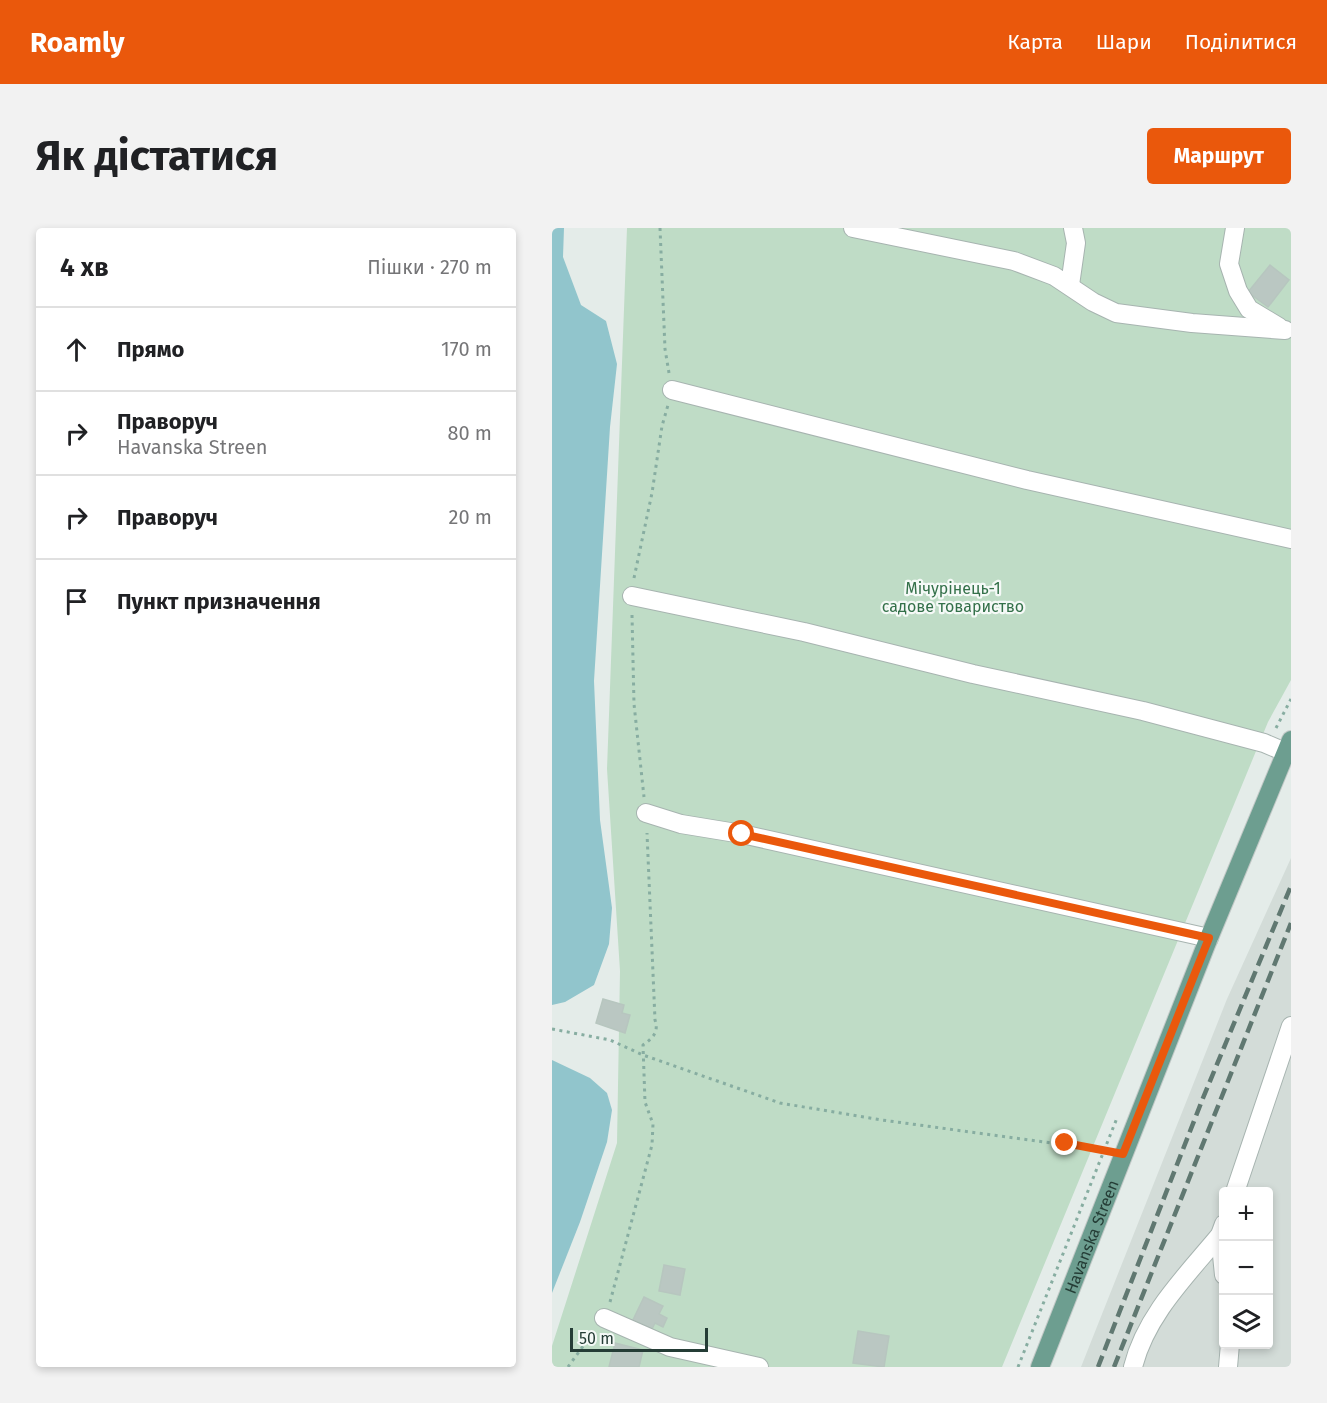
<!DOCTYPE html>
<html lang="uk">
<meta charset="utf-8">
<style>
:root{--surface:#fff;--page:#f2f2f2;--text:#202124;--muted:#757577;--line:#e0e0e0;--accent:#ea580c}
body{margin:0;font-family:"Fira Sans",sans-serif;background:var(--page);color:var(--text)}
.controls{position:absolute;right:18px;bottom:18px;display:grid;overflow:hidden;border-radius:6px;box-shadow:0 3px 9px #0003}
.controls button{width:54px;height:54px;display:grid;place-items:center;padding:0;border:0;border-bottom:2px solid var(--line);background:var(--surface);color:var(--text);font:30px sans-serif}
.scale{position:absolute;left:18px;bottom:15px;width:138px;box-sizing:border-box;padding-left:6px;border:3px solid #253d36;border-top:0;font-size:16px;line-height:21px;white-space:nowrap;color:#253d36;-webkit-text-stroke:4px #f5f9f7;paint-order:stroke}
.stop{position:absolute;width:18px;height:18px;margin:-14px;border:4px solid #ea580c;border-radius:50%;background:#fff}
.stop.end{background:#ea580c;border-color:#fff;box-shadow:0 2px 6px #0008}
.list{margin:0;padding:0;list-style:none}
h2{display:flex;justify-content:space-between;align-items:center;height:78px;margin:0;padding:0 24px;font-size:26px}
h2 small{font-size:20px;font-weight:400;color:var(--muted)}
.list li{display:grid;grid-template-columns:39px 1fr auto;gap:18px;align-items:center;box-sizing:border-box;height:84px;padding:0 24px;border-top:2px solid var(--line)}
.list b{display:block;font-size:22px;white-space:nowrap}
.list p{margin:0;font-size:20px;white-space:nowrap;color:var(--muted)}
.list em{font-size:20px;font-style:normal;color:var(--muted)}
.icon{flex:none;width:33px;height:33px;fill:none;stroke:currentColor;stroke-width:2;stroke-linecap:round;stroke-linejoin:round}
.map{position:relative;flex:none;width:739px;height:1139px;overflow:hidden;border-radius:6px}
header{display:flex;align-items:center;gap:36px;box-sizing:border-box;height:84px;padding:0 30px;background:var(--accent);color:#fff}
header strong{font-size:28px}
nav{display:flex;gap:33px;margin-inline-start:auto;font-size:21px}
.intro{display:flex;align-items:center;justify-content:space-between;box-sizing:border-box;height:144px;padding:0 36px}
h1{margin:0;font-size:42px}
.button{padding:15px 27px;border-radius:6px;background:var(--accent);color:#fff;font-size:21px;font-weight:700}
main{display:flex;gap:36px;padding:0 36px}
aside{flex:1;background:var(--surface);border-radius:6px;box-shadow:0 3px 9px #0003}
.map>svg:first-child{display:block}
</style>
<header>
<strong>Roamly</strong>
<nav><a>Карта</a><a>Шари</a><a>Поділитися</a></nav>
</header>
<div class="intro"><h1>Як дістатися</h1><a class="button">Маршрут</a></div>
<main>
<aside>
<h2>4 хв<small>Пішки · 270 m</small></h2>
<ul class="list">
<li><svg class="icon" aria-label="ahead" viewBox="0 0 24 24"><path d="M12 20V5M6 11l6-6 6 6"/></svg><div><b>Прямо</b></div><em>170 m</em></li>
<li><svg class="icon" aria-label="right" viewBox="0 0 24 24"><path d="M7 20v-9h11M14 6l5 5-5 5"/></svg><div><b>Праворуч</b><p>Havanska Streen</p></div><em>80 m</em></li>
<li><svg class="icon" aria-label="right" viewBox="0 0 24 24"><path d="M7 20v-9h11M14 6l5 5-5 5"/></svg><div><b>Праворуч</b></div><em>20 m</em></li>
<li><svg class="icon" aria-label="arrive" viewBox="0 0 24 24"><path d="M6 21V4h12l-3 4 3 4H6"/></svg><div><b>Пункт призначення</b></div></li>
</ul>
</aside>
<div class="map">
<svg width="739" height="1139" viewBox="0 0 739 1139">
<rect width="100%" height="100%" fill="#e4ece9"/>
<path fill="#d3dcd8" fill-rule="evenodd" d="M739,630V1139H529L675,771ZM672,964H716V1116H672Z"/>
<polygon fill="#bfdcc6" points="75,0 739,0 739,452 716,494 450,1139 0,1139 0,1118 65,915 68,743 55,541"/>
<g fill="#91c5cc">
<polygon points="0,0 12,0 11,29 29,77 54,93 65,136 58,199 42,453 48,592 60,680 57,716 42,757 13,774 0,777"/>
<polygon points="0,832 38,850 55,865 60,882 55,914 28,994 0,1065"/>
</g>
<g fill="#bac7c2" stroke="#b7c6bf" stroke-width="1.5">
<polygon points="718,37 737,52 716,79 696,64"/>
<polygon points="51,771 72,777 70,785 78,787 73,805 44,795"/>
<polygon points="112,1037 133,1041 128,1067 107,1063"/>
<polygon points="92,1069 111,1078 107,1086 115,1090 111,1099 103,1095 100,1101 81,1092"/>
<polygon points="306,1103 337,1108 332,1139 301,1135"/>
<polygon points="63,1115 91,1122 87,1139 57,1139"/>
</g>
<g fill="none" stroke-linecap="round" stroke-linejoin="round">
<g stroke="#a7b4b0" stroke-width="20">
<g id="minor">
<polyline points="301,0 462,33 502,48 541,74 564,85 640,95 733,102"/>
<polyline points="683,0 677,36 686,63 697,81 727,99"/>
<polyline points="518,57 524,15 521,0"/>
<polyline points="120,162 475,252 739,311"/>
<polyline points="80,368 252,404 421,446 591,483 712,515 733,524"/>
<polyline points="94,585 129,596 190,606 657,710"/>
<polyline points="683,964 739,798"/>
<polyline points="668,1007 672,1047"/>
<polyline points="52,1090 118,1119 207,1139"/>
<path d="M581,1139C594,1087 634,1048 668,1007L672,996"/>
<polyline points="676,1139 678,1116"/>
</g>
</g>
<g stroke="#c2c9c7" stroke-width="20">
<g id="major">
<path id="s1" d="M488,1139L654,717L739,512"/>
</g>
</g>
<g stroke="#87ada1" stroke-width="3" stroke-dasharray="3 4.5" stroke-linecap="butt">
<polyline points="108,0 113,121 117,145"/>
<polyline points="82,350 100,265 110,198 116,177"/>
<polyline points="80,387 82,476 92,569"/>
<polyline points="724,500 739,471"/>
<polyline points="0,801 58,812 91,827 228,875 330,892 551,922"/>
<path d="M58,1074L100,917L101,896L93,874L91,817C101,810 107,804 103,792L95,605"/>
<polyline points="16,1139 42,1103"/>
<polyline points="466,1139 565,890"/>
</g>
<use href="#minor" stroke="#fff" stroke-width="18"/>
<use href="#major" stroke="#6d9e90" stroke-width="18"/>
<g stroke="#607871" stroke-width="4.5" stroke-dasharray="12 6" stroke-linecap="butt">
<polyline points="546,1139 651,870 739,658"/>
<polyline points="562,1139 739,695"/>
</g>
</g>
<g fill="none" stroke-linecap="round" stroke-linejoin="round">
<polyline stroke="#ea580c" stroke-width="8" points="190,606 657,710 571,926 513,915"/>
</g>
<g text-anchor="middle" stroke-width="4.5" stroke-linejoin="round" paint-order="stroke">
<g font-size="16" fill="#337049" stroke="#f5f9f7">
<text x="401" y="366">Мічурінець-1<tspan x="401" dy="18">садове товариство</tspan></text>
</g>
<g font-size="16" fill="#253d36" stroke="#f5f9f7">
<text dy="6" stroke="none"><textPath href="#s1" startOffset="140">Havanska Streen</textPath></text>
</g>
</g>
</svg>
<div class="controls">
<button>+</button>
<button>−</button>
<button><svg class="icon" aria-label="layers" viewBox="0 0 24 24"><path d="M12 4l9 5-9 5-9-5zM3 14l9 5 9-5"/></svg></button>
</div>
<div class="scale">50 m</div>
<div class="stop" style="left:190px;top:606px"></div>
<div class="stop end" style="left:513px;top:915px"></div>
</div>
</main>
